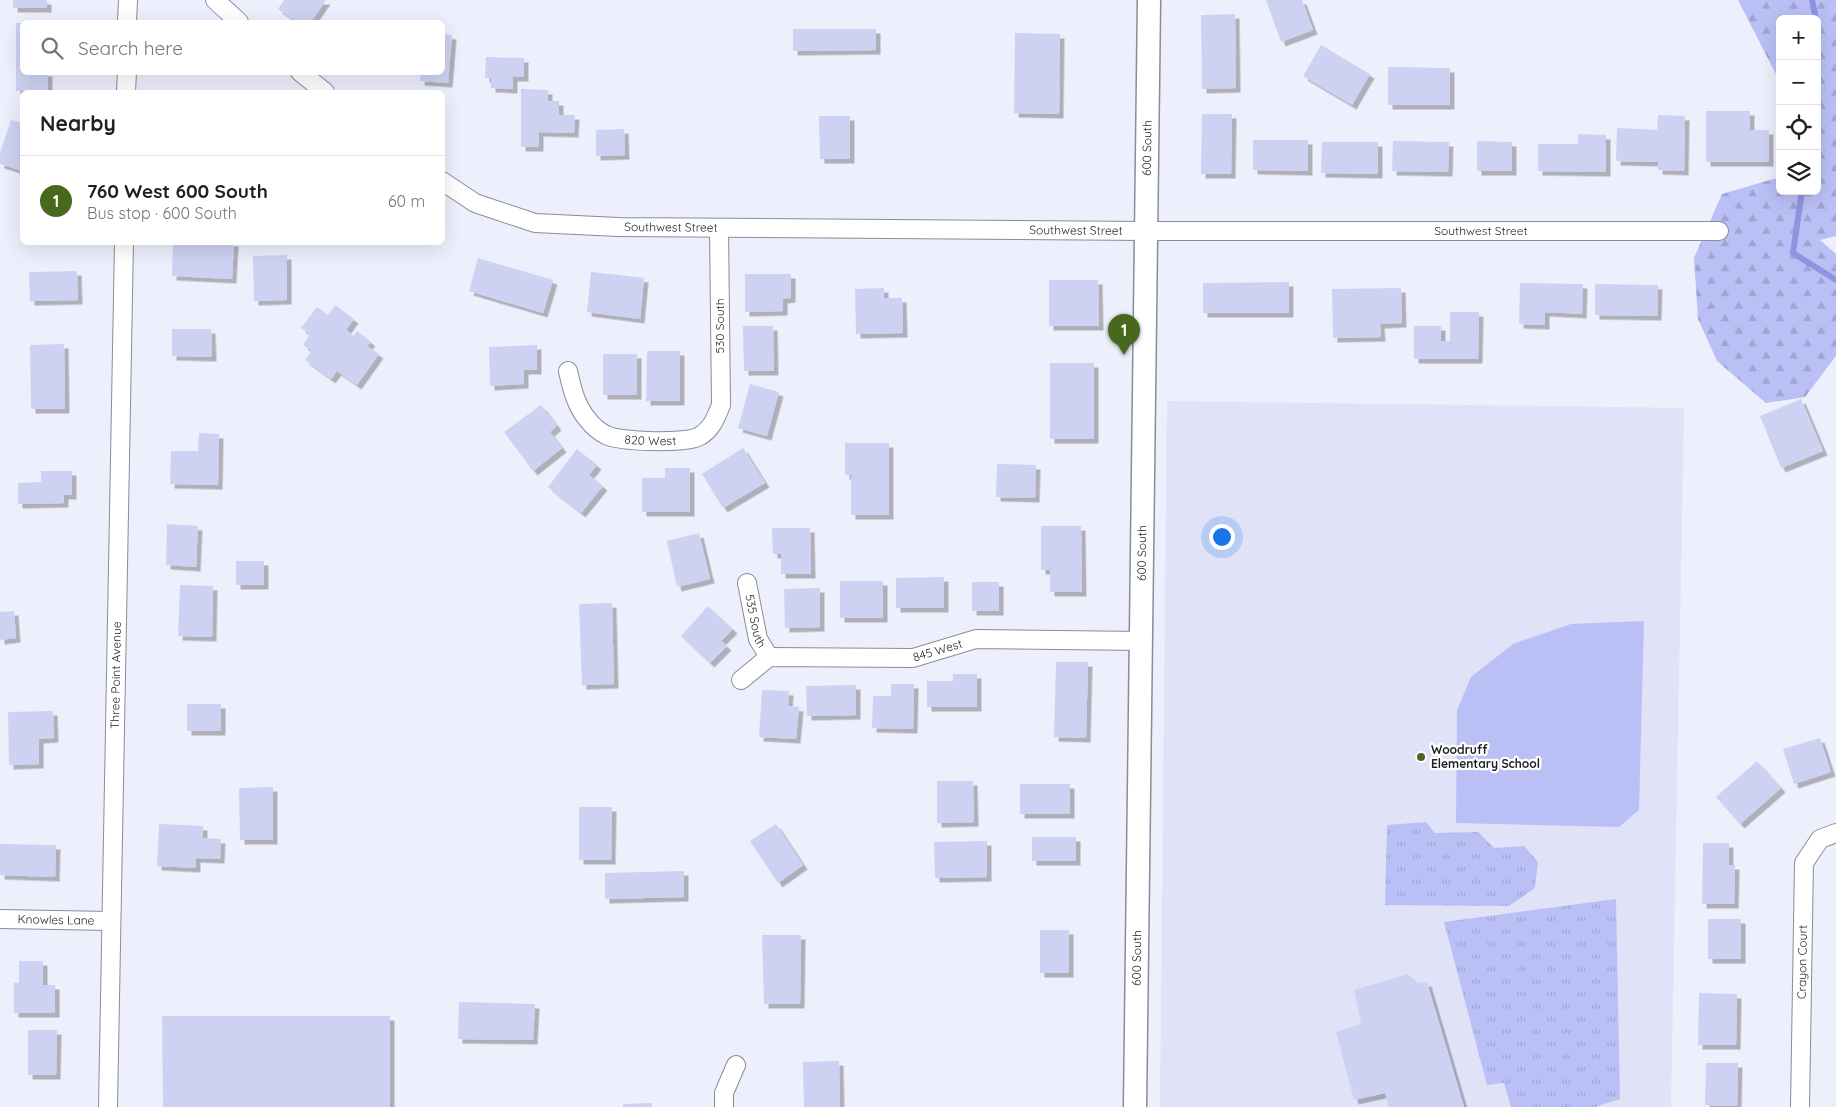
<!DOCTYPE html>
<meta charset="utf-8">
<style>
:root{--surface:#fff;--page:#f2f2f2;--text:#202124;--muted:#757577;--line:#e0e0e0;--accent:#48681d}
body{margin:0;font-family:Quicksand,sans-serif;background:var(--page);color:var(--text)}
.controls{position:absolute;right:15px;top:15px;display:grid;overflow:hidden;border-radius:8px;box-shadow:0 5px 20px #0002}
.controls button{width:45px;height:45px;display:grid;place-items:center;padding:0;border:0;border-bottom:1px solid var(--line);background:var(--surface);color:var(--text);font:25px sans-serif}
.you{position:absolute;left:1221px;top:536px;width:18px;height:18px;margin:-12px;border:4px solid #fff;border-radius:50%;background:#1a73e8;box-shadow:0 0 0 8px #1a73e833}
.badge{display:grid;place-items:center;width:32px;height:32px;border-radius:50%;background:var(--accent);color:#fff;font-size:16px;font-weight:700}
.pin{position:absolute;translate:-50% -41px;filter:drop-shadow(0 1px 2px #0008)}
.pin::after{content:'';position:absolute;top:26px;width:18px;height:15px;background:inherit;clip-path:polygon(0 0,100% 0,50% 100%)}
.list{margin:0;padding:0;list-style:none}
h2{display:flex;justify-content:space-between;align-items:center;height:65px;margin:0;padding:0 20px;font-size:21px}
h2 small{font-size:16px;font-weight:400;color:var(--muted)}
.list li{display:grid;grid-template-columns:32px 1fr auto;gap:15px;align-items:center;box-sizing:border-box;height:90px;padding:0 20px;border-top:1px solid var(--line)}
.list b{display:block;font-size:19px;white-space:nowrap}
.list p{margin:0;font-size:16px;white-space:nowrap;color:var(--muted)}
.list em{font-size:16px;font-style:normal;color:var(--muted)}
.icon{flex:none;width:28px;height:28px;fill:none;stroke:currentColor;stroke-width:2;stroke-linecap:round;stroke-linejoin:round}
.map{position:relative;flex:none;width:1836px;height:1107px;overflow:hidden}
.search{position:absolute;background:var(--surface);box-shadow:0 5px 20px #0002;left:20px;top:20px;width:425px;height:55px;display:flex;align-items:center;gap:12px;box-sizing:border-box;padding:0 18px;border-radius:8px;color:var(--muted);font-size:19px}
.panel{position:absolute;background:var(--surface);box-shadow:0 5px 20px #0002;left:20px;top:90px;width:425px;height:155px;border-radius:8px}
.map>svg:first-child{display:block}
</style>
<div class="map">
<svg width="1836" height="1107" viewBox="0 0 1836 1107">
<defs>
<pattern id="grass-tufts" width="24" height="20" patternUnits="userSpaceOnUse" patternTransform="scale(1.25)"><rect width="24" height="20" fill="#bac0f6"/><path d="M3 7l-1-3M5 7V3M7 7l1-3M15 17l-1-3M17 17v-4M19 17l1-3" fill="none" stroke="#9fa5d3"/></pattern>
<pattern id="forest-firs" width="22" height="20" patternUnits="userSpaceOnUse" patternTransform="scale(1.25)"><rect width="22" height="20" fill="#bac0f6"/><path d="M5 1l3.5 6h-7zM16 11l3.5 6h-7z" fill="#9fa5d3"/></pattern>
<filter id="shadow"><feDropShadow dx="4.5" dy="4.5" stdDeviation="0" flood-color="#0004"/></filter>
</defs>
<rect width="100%" height="100%" fill="#edeffc"/>
<polygon fill="#e0e2f7" points="1167,401 1684,408 1671,1107 1160,1107"/>
<g fill="url(#grass-tufts)">
<polygon points="1426,822 1435,833 1478,832 1494,848 1524,846 1538,862 1535,888 1509,906 1385,905 1387,825"/>
<polygon points="1616,899 1620,1099 1595,1107 1511,1107 1504,1083 1487,1085 1444,922"/>
</g>
<polygon fill="url(#forest-firs)" points="1738,0 1836,0 1836,236 1820,240 1836,254 1836,356 1805,397 1766,403 1717,361 1698,319 1694,258 1722,194 1780,177 1780,191 1817,191 1817,19 1780,19 1780,82"/>
<polygon fill="#bac0f6" points="1644,621 1639,810 1619,827 1456,823 1457,710 1471,677 1513,644 1571,624"/>
<g fill="none" stroke-linecap="round" stroke-linejoin="round">
<g stroke="#8e94e0" stroke-width="6">
<polyline points="1812,0 1816,19"/>
<polyline points="1817,85 1817,97"/>
<polyline points="1802,191 1793,253 1836,280"/>
</g>
</g>
<g fill="#cdd2f2" filter="url(#shadow)">
<rect x="13" y="0" width="34" height="8"/>
<polygon points="284,0 326,0 311,22 297,22 278,9"/>
<polygon points="1266,0 1302,0 1313,30 1281,42"/>
<polygon points="1235,14 1236,88 1202,89 1201,15"/>
<polygon points="16,23 22,23 22,72 48,72 48,91 16,91"/>
<polygon points="793,29 876,29 876,50 793,51"/>
<polygon points="1015,33 1060,34 1059,114 1014,113"/>
<polygon points="442,34 452,35 448,83 420,81 421,72 442,72"/>
<polygon points="1321,45 1370,74 1352,105 1303,76"/>
<polygon points="486,57 524,58 524,77 513,77 513,89 491,88 491,78 485,78"/>
<polygon points="1388,67 1450,68 1450,105 1388,105"/>
<polygon points="521,89 548,90 548,101 559,101 559,115 575,115 574,133 539,132 539,147 521,147"/>
<polygon points="1706,111 1750,111 1750,130 1769,130 1769,162 1706,162"/>
<polygon points="1202,114 1232,114 1231,174 1201,174"/>
<polygon points="1658,115 1685,116 1684,171 1658,170 1658,162 1616,161 1617,128 1657,130"/>
<polygon points="819,116 850,116 850,159 820,159"/>
<polygon points="11,120 22,123 22,171 0,164 0,153"/>
<polygon points="624,129 625,155 596,156 596,130"/>
<polygon points="1578,134 1606,135 1606,172 1538,171 1538,144 1578,144"/>
<polygon points="1253,140 1308,140 1308,171 1253,170"/>
<polygon points="1393,141 1449,142 1448,172 1392,171"/>
<polygon points="1477,141 1512,142 1512,171 1477,171"/>
<polygon points="1322,142 1378,142 1378,174 1321,173"/>
<polygon points="173,242 234,242 232,279 172,276"/>
<polygon points="287,255 287,300 254,301 253,256"/>
<polygon points="478,258 553,280 543,313 469,291"/>
<polygon points="77,271 78,300 30,301 29,272"/>
<polygon points="591,272 644,278 640,319 587,312"/>
<polygon points="745,274 791,274 791,298 783,299 783,311 745,312"/>
<polygon points="1049,280 1098,280 1099,326 1049,326"/>
<polygon points="1289,282 1289,313 1203,313 1203,283"/>
<polygon points="1520,283 1583,284 1582,314 1545,312 1545,325 1519,324"/>
<polygon points="1595,284 1658,285 1657,316 1595,315"/>
<polygon points="884,288 884,298 902,298 903,333 856,334 855,289"/>
<polygon points="1401,288 1402,323 1380,324 1381,337 1333,338 1332,289"/>
<polygon points="335,305 354,319 346,330 354,336 357,331 371,342 367,346 379,354 357,385 337,371 331,379 305,360 312,351 303,345 310,334 301,328 317,307 328,315"/>
<polygon points="1450,312 1479,312 1478,359 1414,359 1414,326 1441,326 1441,341 1450,341"/>
<polygon points="743,326 773,326 774,371 744,371"/>
<polygon points="172,329 211,329 212,357 172,356"/>
<polygon points="64,344 65,409 31,409 30,345"/>
<polygon points="537,345 537,370 524,370 524,384 490,386 489,347"/>
<polygon points="647,351 680,351 680,401 646,401"/>
<rect x="603" y="354" width="34" height="41"/>
<rect x="1050" y="363" width="44" height="76"/>
<polygon points="750,384 779,392 767,436 738,428"/>
<polygon points="1801,399 1823,451 1781,468 1760,416"/>
<polygon points="541,405 557,426 550,432 562,448 533,471 504,432"/>
<polygon points="199,433 219,434 218,485 170,484 171,451 198,451"/>
<polygon points="845,443 889,443 889,515 851,515 851,475 845,475"/>
<polygon points="743,448 765,483 723,508 702,474"/>
<polygon points="577,449 597,465 589,475 603,486 581,513 548,487"/>
<polygon points="997,464 1036,465 1035,498 996,497"/>
<polygon points="665,468 690,468 690,512 642,512 642,478 665,478"/>
<polygon points="41,471 72,471 72,495 64,495 64,503 18,504 18,483 41,482"/>
<polygon points="167,524 198,526 196,567 166,565"/>
<polygon points="1041,526 1081,526 1082,592 1050,592 1050,570 1041,570"/>
<polygon points="772,528 810,528 811,574 781,574 781,554 773,554"/>
<polygon points="699,533 710,579 677,587 667,541"/>
<rect x="236" y="561" width="28" height="24"/>
<polygon points="944,577 944,608 896,608 896,578"/>
<rect x="840" y="581" width="43" height="37"/>
<rect x="972" y="582" width="27" height="29"/>
<polygon points="180,585 213,586 212,637 178,636"/>
<polygon points="820,588 820,627 785,628 784,589"/>
<polygon points="612,603 614,684 582,685 579,604"/>
<polygon points="708,606 733,629 721,641 727,646 710,663 681,636"/>
<polygon points="14,611 16,638 0,640 0,612"/>
<polygon points="1056,662 1088,662 1086,738 1054,737"/>
<polygon points="953,674 977,674 977,707 927,707 927,681 953,681"/>
<polygon points="891,684 914,684 913,729 872,728 873,696 891,696"/>
<polygon points="856,685 856,715 807,716 806,686"/>
<polygon points="762,690 789,691 788,706 799,707 796,739 759,737"/>
<rect x="187" y="704" width="34" height="27"/>
<polygon points="53,711 54,738 39,739 39,764 9,765 8,712"/>
<polygon points="1820,738 1831,772 1794,784 1783,749"/>
<polygon points="1757,761 1781,788 1740,824 1716,797"/>
<polygon points="937,781 973,781 974,822 937,823"/>
<rect x="1020" y="784" width="50" height="30"/>
<polygon points="273,787 273,840 240,840 239,788"/>
<polygon points="579,807 612,807 611,860 579,860"/>
<polygon points="159,824 203,826 203,838 221,839 220,859 196,858 196,868 157,866"/>
<polygon points="776,824 803,865 778,883 750,841"/>
<rect x="1032" y="837" width="44" height="24"/>
<polygon points="987,841 987,877 935,878 934,842"/>
<polygon points="1703,843 1729,843 1729,865 1735,865 1734,904 1702,904"/>
<polygon points="0,844 56,845 55,877 0,875"/>
<polygon points="684,871 684,897 605,899 605,873"/>
<rect x="1708" y="919" width="33" height="40"/>
<rect x="1040" y="930" width="29" height="43"/>
<polygon points="762,935 801,935 800,1004 764,1004"/>
<polygon points="19,961 43,961 43,985 55,985 55,1013 14,1013 14,983 19,983"/>
<polygon points="1408,974 1416,983 1427,982 1464,1107 1389,1107 1385,1093 1354,1100 1336,1032 1361,1024 1354,990"/>
<polygon points="1699,993 1737,994 1736,1045 1698,1045"/>
<polygon points="459,1002 535,1004 533,1040 458,1039"/>
<polygon points="162,1016 390,1016 390,1107 163,1107"/>
<polygon points="28,1030 57,1030 56,1075 28,1075"/>
<polygon points="839,1061 840,1107 804,1107 803,1062"/>
<polygon points="1706,1063 1738,1063 1737,1106 1705,1105"/>
<polygon points="652,1103 652,1107 623,1107 623,1104"/>
</g>
<g fill="none" stroke-linecap="round" stroke-linejoin="round">
<g stroke="#8a8c98" stroke-width="20">
<g id="minor">
<polyline points="215,0 239,22"/>
<polyline points="127,22 128,0"/>
<polyline points="300,72 325,92"/>
<polyline points="126,92 127,72"/>
<path id="s1" d="M442,181L475,203L535,223L618,227L1146,231H1719"/>
<path id="s2" d="M568,371C572,389 576,406 588,420C592,425 600,432 606,435C619,442 688,444 700,436C712,429 716,417 721,405L719,228"/>
<path id="s3" d="M747,583L758,639L769,657"/>
<path id="s4" d="M741,680L769,657L913,658L976,639L1142,641"/>
<path id="s5" d="M0,919L111,921"/>
<path id="s6" d="M108,1107L124,242"/>
<polyline points="724,1107 724,1093 736,1065"/>
<path id="s7" d="M1800,1107L1804,863L1820,839L1836,833"/>
</g>
</g>
<g stroke="#8a8c98" stroke-width="25">
<g id="tertiary">
<path id="s8" d="M1135,1107L1149,0"/>
</g>
</g>
<use href="#minor" stroke="#fff" stroke-width="18"/>
<use href="#tertiary" stroke="#fff" stroke-width="22"/>
</g>
<circle fill="#48681d" stroke="#fff" stroke-width="2" cx="1421" cy="757" r="5"/>
<g text-anchor="middle" stroke-width="4.5" stroke-linejoin="round" paint-order="stroke">
<g font-size="12" fill="#1d1e22" stroke="#fff">
<text dy="4" stroke="none"><textPath href="#s8" startOffset="959">600 South</textPath></text>
<text dy="4" stroke="none"><textPath href="#s1" startOffset="239">Southwest Street</textPath></text>
<text dy="4" stroke="none"><textPath href="#s1" startOffset="644">Southwest Street</textPath></text>
<text dy="4" stroke="none"><textPath href="#s1" startOffset="1049">Southwest Street</textPath></text>
<text transform="translate(720 326) rotate(-90)" y="4">530 South</text>
<text dy="4" stroke="none"><textPath href="#s2" startOffset="122">820 West</textPath></text>
<text dy="4" stroke="none"><textPath href="#s8" startOffset="554">600 South</textPath></text>
<text dy="4" stroke="none"><textPath href="#s3" startOffset="39">535 South</textPath></text>
<text dy="4" stroke="none"><textPath href="#s4" startOffset="206">845 West</textPath></text>
<text dy="4" stroke="none"><textPath href="#s6" startOffset="432">Three Point Avenue</textPath></text>
<text dy="4" stroke="none"><textPath href="#s5" startOffset="56">Knowles Lane</textPath></text>
<text dy="4" stroke="none"><textPath href="#s8" startOffset="149">600 South</textPath></text>
<text dy="4" stroke="none"><textPath href="#s7" startOffset="145">Crayon Court</textPath></text>
</g>
<g font-size="12" font-weight="bold" fill="#1d1e22" stroke="#fff" text-anchor="start">
<text x="1431" y="754">Woodruff<tspan x="1431" dy="14">Elementary School</tspan></text>
</g>
</g>
</svg>
<div class="controls">
<button>+</button>
<button>−</button>
<button><svg class="icon" aria-label="locate" viewBox="0 0 24 24"><circle cx="12" cy="12" r="6"/><path d="M12 2v4M12 18v4M2 12h4M18 12h4"/></svg></button>
<button><svg class="icon" aria-label="layers" viewBox="0 0 24 24"><path d="M12 4l9 5-9 5-9-5zM3 14l9 5 9-5"/></svg></button>
</div>
<div class="you"></div>
<div class="pin badge" style="left:1124px;top:355px">1</div>
<div class="search"><svg class="icon" aria-label="search" viewBox="0 0 24 24"><circle cx="10" cy="10" r="6"/><path d="M15 15l6 6"/></svg>Search here</div>
<section class="panel">
<h2>Nearby<small></small></h2>
<ul class="list">
<li><span class="badge">1</span><div><b>760 West 600 South</b><p>Bus stop · 600 South</p></div><em>60 m</em></li>
</ul>
</section>
</div>
